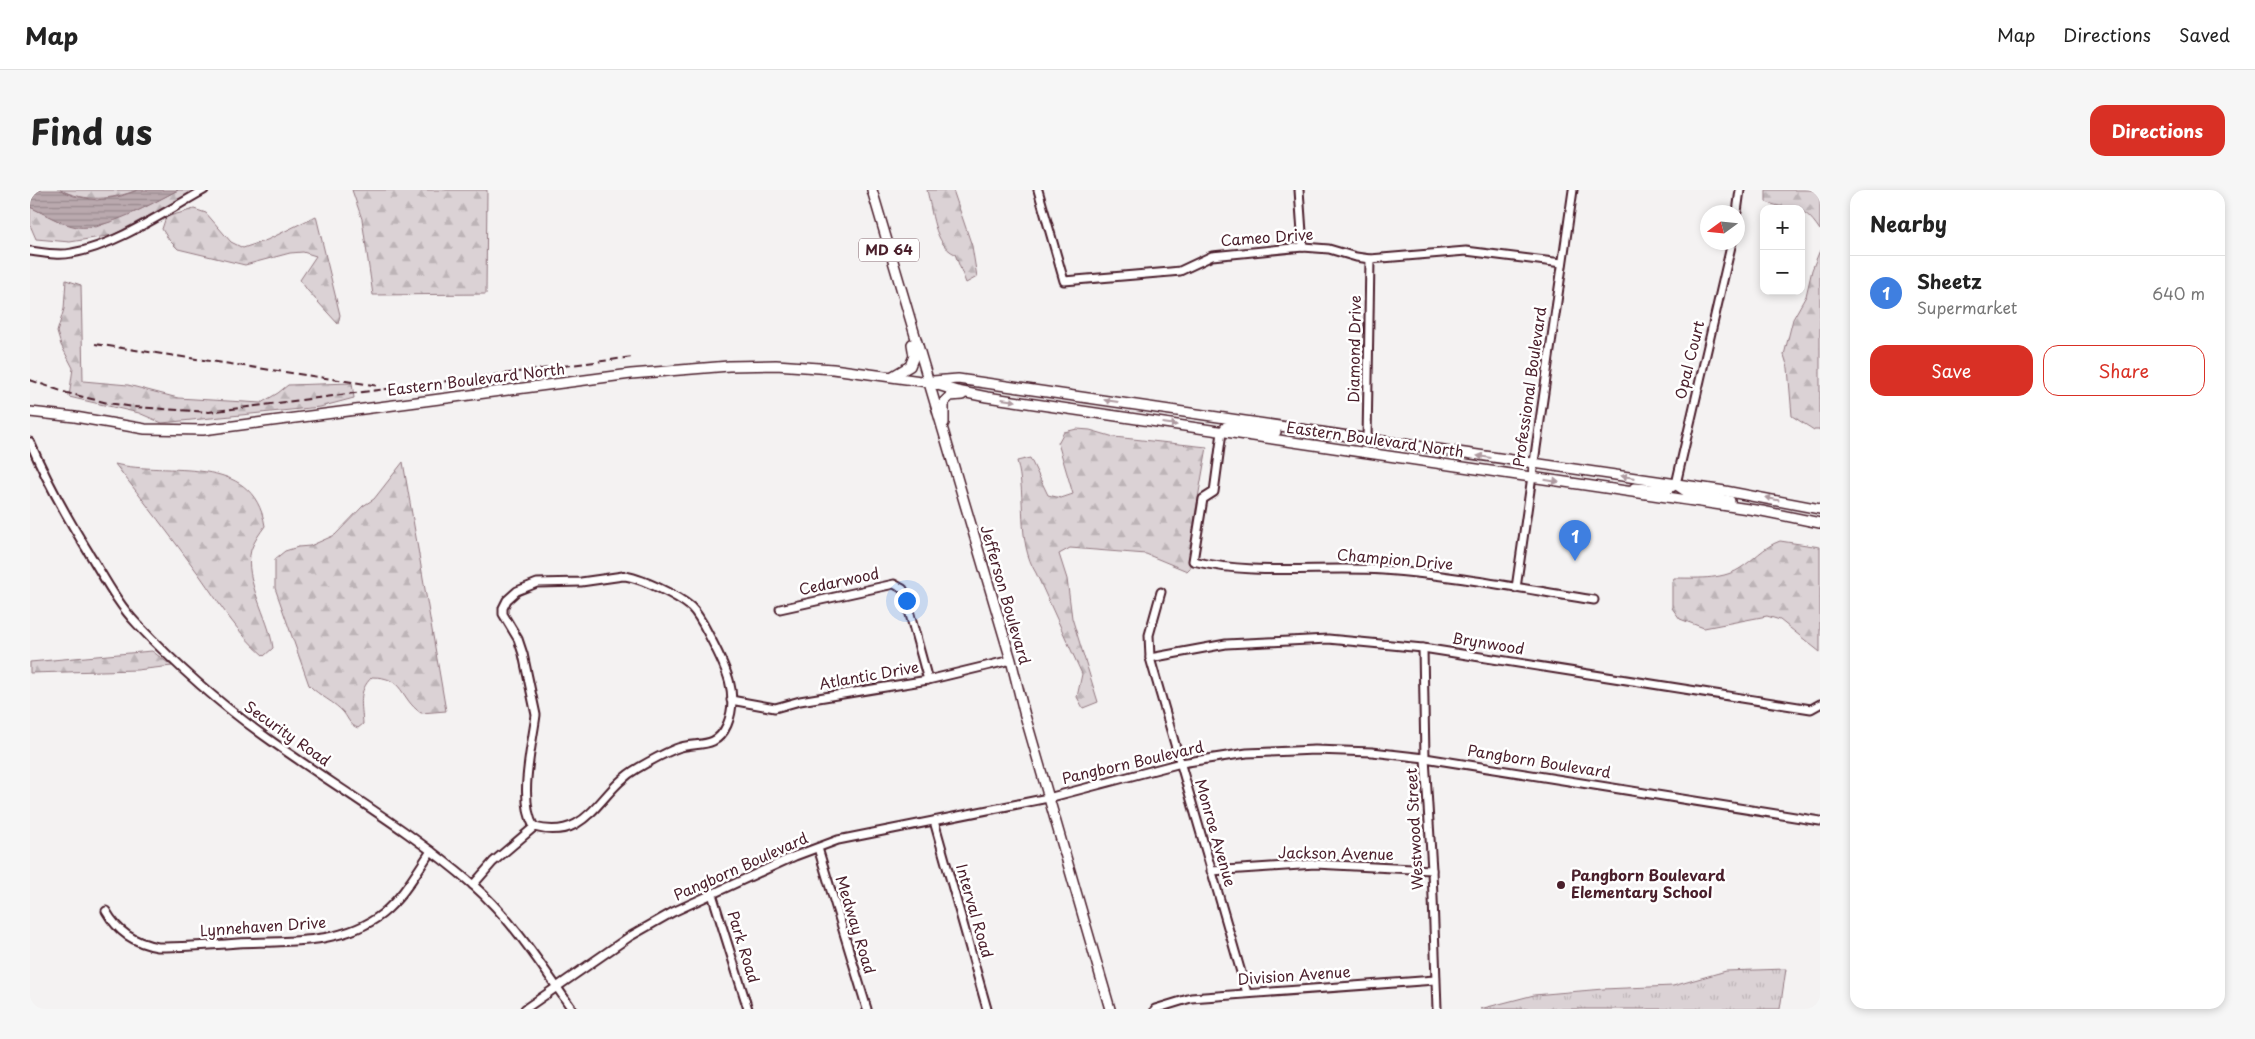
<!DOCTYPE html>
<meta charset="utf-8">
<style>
:root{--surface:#fff;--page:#f6f6f6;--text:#222;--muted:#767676;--line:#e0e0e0;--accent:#d93025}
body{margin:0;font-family:"Playpen Sans",sans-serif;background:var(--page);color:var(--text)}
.controls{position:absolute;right:15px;top:15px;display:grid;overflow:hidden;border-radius:10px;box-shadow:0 2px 8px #0003}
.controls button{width:45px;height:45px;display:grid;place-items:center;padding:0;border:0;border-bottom:1px solid var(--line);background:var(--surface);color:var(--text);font:25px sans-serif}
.compass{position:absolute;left:1670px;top:15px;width:45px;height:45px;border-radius:50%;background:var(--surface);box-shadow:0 2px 8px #0003;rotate:255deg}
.you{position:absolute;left:876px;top:410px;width:18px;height:18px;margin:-12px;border:4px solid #fff;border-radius:50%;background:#1a73e8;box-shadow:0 0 0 8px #1a73e833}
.badge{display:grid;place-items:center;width:32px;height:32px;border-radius:50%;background:var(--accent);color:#fff;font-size:16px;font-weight:700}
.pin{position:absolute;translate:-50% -41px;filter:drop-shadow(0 1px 2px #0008)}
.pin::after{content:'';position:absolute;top:26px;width:18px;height:15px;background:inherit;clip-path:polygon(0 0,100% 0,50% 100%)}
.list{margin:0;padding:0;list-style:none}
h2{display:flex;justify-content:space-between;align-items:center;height:65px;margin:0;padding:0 20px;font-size:21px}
h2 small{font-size:16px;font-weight:400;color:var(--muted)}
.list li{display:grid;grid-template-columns:32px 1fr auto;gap:15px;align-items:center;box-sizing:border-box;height:75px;padding:0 20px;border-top:1px solid var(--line)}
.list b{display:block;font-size:19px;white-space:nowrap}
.list p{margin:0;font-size:16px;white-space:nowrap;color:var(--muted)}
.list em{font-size:16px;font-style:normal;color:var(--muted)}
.actions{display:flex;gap:10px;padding:15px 20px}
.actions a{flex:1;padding:11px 0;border:1px solid var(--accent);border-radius:15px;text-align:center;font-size:18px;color:var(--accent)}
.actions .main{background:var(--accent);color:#fff}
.map{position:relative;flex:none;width:1790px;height:819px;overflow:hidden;border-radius:15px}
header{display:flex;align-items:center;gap:30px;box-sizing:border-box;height:70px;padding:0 25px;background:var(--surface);border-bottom:1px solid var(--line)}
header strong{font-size:24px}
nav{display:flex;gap:28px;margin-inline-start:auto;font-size:18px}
.intro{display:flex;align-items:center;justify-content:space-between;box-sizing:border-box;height:120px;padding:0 30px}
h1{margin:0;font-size:35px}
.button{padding:12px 22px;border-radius:15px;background:var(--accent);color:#fff;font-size:18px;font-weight:700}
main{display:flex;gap:30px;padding:0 30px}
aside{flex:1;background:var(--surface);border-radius:15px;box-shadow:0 2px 8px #0003}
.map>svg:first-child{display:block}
</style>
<header>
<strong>Map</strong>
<nav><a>Map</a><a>Directions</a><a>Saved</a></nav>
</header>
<div class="intro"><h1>Find us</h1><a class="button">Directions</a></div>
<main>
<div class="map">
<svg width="1790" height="819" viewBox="0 0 1790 819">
<defs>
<pattern id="grass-tufts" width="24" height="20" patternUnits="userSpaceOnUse" patternTransform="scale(1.25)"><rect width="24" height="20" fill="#dbd2d5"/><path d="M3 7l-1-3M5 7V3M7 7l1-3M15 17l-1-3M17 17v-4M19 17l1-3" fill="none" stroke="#bdb4b7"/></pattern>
<pattern id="forest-firs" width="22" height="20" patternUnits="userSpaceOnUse" patternTransform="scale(1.25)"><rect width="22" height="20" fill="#dbd2d5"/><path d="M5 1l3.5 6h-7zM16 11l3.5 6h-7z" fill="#bdb4b7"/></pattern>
<pattern id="water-rules" width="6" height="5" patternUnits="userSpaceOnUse" patternTransform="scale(1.25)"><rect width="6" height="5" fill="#baa9ae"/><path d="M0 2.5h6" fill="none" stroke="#99898e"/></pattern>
</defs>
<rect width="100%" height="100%" fill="#f4f2f2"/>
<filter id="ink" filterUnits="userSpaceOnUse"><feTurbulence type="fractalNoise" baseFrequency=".02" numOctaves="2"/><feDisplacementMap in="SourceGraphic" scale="10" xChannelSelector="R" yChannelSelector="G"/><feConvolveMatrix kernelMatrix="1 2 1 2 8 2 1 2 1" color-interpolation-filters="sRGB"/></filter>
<g filter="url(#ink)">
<polygon fill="url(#grass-tufts)" stroke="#927880" points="1756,779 1750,819 1450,819 1504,805 1573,799 1643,796 1696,781"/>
<g fill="url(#forest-firs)" stroke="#927880">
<path d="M30,0H108C80,10 57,12 30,0Z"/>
<polygon points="148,0 166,0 83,45 40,52 6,49 0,35 0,17 33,33 66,37 107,21"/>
<polygon points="322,0 457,0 456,104 343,105 332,29"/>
<path d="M897,0H923L942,56L947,87L936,93L925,64C904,55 902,20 897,0Z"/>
<path d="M1736,0H1790V40C1770,10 1764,23 1736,12Z"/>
<polygon points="164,19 176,23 201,52 213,58 237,50 286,26 310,125 308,134 278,101 270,90 286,66 273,62 260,63 215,75 148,59 139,50 132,39 136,27"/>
<polygon points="1790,60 1790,240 1784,240 1762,226 1758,178 1754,165 1763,129 1776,106 1782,80"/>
<polygon points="36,90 51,95 53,191 98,195 148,208 231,213 248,203 258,195 322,193 324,208 290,217 132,233 109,223 39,207 43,178 31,155 27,142 34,119"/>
<path d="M1047,239L1060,240L1084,247L1177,257L1165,325L1160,378L1157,381L1116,364L1040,358L1029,364L1037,389L1042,428L1068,512L1053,518L1047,507L1052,484L1006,383C986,351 997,307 987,271L1000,268L1018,305L1031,308L1043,304L1028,253L1034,242Z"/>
<path d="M373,272L416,521L391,523C369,508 375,487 342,487C327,502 332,514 333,534L328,538C320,535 319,530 314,523C305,512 289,506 279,495L245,398V369L255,361L268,357L280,356L305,345L333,316L344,309Z"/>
<path d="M85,274C137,287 223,261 235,336C230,343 224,351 221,360C213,390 239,427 243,458L234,466C208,444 189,413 170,386C142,348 114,311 85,274Z"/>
<path d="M1750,351L1790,357V462L1750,430L1737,426L1674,438L1650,429L1642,418V392L1644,388C1664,388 1691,390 1709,379C1724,370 1733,357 1750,351Z"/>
<polygon points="122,461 142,476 107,480 0,483 0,472"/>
</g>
<path fill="url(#water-rules)" stroke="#8d727a" d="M0,0H30L44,6L67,10L91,6L108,0H148C123,13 75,41 47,37C31,34 15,24 0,17Z"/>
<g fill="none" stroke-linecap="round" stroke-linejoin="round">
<g stroke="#4a1f2b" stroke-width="11">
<g id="minor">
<polyline points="1008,0 1034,91 1140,82 1150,81 1182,66 1273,57 1299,59 1326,67 1340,69 1436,61 1532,73"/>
<polyline points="1269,0 1273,57"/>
<polyline points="1707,22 1710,0"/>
<path d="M0,61C14,63 29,66 42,63C85,56 136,21 174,0"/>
<path d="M1192,242L1184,302L1173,309L1163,371C1224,386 1290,376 1353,380C1424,385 1494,399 1564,410"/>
<polyline points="1337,250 1340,69"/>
<path d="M0,252C17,292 39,331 62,368C76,391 89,415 107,434C148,477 192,516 240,550C307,598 380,640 442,694C482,729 512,776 542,819"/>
<polyline points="1646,294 1702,52"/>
<path d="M593,386C610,387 648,406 661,417C670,426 675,438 681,449C695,476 710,504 697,535C685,562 665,550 645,559C633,564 620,571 608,578C568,600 560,652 504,637C488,610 502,556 506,525L493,464L488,449L473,424V418L477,410L487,401L507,393L551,392Z"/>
<polyline points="1486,398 1543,0"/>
<polyline points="1131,402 1119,445 1120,468 1217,803"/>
<polyline points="750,419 864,394 873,399 898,490"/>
<polyline points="1393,458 1395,568 1402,680 1407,819"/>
<polyline points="1120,468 1196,454 1298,449 1393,458 1781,519 1790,514"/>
<polyline points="701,510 745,518 770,511 898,490 981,470"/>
<polyline points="904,631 957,819"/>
<polyline points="788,658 837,819"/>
<polyline points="1181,681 1285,674 1402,680"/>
<polyline points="443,695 463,672 504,637"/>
<polyline points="682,704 718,819"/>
<path d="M76,721C88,742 104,753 128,757C155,757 182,755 208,753C255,751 313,755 352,724C373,707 386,683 401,661"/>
<polyline points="495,819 599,747 643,722 765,666 808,650 1018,608 1151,573 1217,563 1285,560 1342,562 1395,568 1790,631"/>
<polyline points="1125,819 1161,808 1405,790"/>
</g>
</g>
<g stroke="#4a1f2b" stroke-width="12">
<g id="major">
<polyline points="842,0 981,470 994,522 1080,819"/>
<polyline points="863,186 880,176 884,166 882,154"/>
<polyline points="903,191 928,189 1695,301 1790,319"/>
<polyline points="0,222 45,227 115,239 173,240 601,184 699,176 746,175 803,179 898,192 927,201 957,207 1732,321 1790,333"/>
<polyline points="914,233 914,212 920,206 932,205"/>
<polyline points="1192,242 1196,237 1201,236 1246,242"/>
<polyline points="1648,296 1657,302 1700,311"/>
<polyline points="1604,298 1637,300 1646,294"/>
</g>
</g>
<use href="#minor" stroke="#fff" stroke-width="7"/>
<use href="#major" stroke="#fff" stroke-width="9"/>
<g stroke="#4a1f2b" stroke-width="2" stroke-dasharray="8 4" stroke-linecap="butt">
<polyline points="65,154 350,196"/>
<polyline points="0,190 37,203 78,213 104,217 179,222 603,167"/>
</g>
</g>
<defs><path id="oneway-solid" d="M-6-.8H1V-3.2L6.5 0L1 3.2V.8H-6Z" transform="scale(1.25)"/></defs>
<g fill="#ae9aa0">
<use href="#oneway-solid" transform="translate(979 210) rotate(8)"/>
<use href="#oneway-solid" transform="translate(1081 211) rotate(-172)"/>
<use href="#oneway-solid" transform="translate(1140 234) rotate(8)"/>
<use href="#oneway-solid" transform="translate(1454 267) rotate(-172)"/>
<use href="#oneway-solid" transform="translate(1598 287) rotate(-172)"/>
<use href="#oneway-solid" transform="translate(1522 291) rotate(9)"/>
<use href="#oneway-solid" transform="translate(1742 309) rotate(-168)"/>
</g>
</g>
<circle fill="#4a1f2b" stroke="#fff" stroke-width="2" cx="1531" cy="695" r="5"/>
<g text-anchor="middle" stroke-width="5" stroke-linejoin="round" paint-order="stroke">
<rect fill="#fff" stroke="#80626b" stroke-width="1" x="829" y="48.5" width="60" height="23" rx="4"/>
<g font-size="14" font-weight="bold" fill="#4a1f2b">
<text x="859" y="65">MD 64</text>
</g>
<g font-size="15" fill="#4a1f2b" stroke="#fff">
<text transform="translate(1237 48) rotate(-4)" y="5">Cameo Drive</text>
<text transform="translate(1325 159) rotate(-89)" y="5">Diamond Drive</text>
<text transform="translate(1660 170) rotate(-76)" y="5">Opal Court</text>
<text transform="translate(446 190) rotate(-7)" y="5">Eastern Boulevard North</text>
<text transform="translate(1500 197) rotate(-82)" y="5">Professional Boulevard</text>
<text transform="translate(1345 250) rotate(8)" y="5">Eastern Boulevard North</text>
<text transform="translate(1365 370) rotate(5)" y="5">Champion Drive</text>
<text transform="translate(809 392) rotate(-12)" y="5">Cedarwood</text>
<text transform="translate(975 405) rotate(74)" y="5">Jefferson Boulevard</text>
<text transform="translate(1458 454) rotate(9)" y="5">Brynwood</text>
<text transform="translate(839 486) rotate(-10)" y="5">Atlantic Drive</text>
<text transform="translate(257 544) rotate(35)" y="5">Security Road</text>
<text transform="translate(1509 572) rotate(9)" y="5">Pangborn Boulevard</text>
<text transform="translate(1103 573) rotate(-13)" y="5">Pangborn Boulevard</text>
<text transform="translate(1385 639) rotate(-93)" y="5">Westwood Street</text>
<text transform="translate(1185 643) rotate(74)" y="5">Monroe Avenue</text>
<text transform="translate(1306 664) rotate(1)" y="5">Jackson Avenue</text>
<text transform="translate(711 677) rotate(-24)" y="5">Pangborn Boulevard</text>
<text transform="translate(944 721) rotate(74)" y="5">Interval Road</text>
<text transform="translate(825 735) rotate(73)" y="5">Medway Road</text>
<text transform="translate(233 737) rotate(-4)" y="5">Lynnehaven Drive</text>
<text transform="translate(713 757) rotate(73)" y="5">Park Road</text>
<text transform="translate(1264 786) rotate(-4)" y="5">Division Avenue</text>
</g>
<g font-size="15" font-weight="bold" fill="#4a1f2b" stroke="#fff" text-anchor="start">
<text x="1541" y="691">Pangborn Boulevard<tspan x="1541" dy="17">Elementary School</tspan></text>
</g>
</g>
</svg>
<div class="controls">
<button>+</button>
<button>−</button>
</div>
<svg class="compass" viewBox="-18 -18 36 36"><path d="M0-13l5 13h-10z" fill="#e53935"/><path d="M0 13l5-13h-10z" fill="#767676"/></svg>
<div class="you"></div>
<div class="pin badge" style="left:1545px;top:371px;background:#3f7fe0">1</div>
</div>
<aside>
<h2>Nearby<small></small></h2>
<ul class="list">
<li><span class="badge" style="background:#3f7fe0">1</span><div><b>Sheetz</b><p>Supermarket</p></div><em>640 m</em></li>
</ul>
<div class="actions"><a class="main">Save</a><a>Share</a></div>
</aside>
</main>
